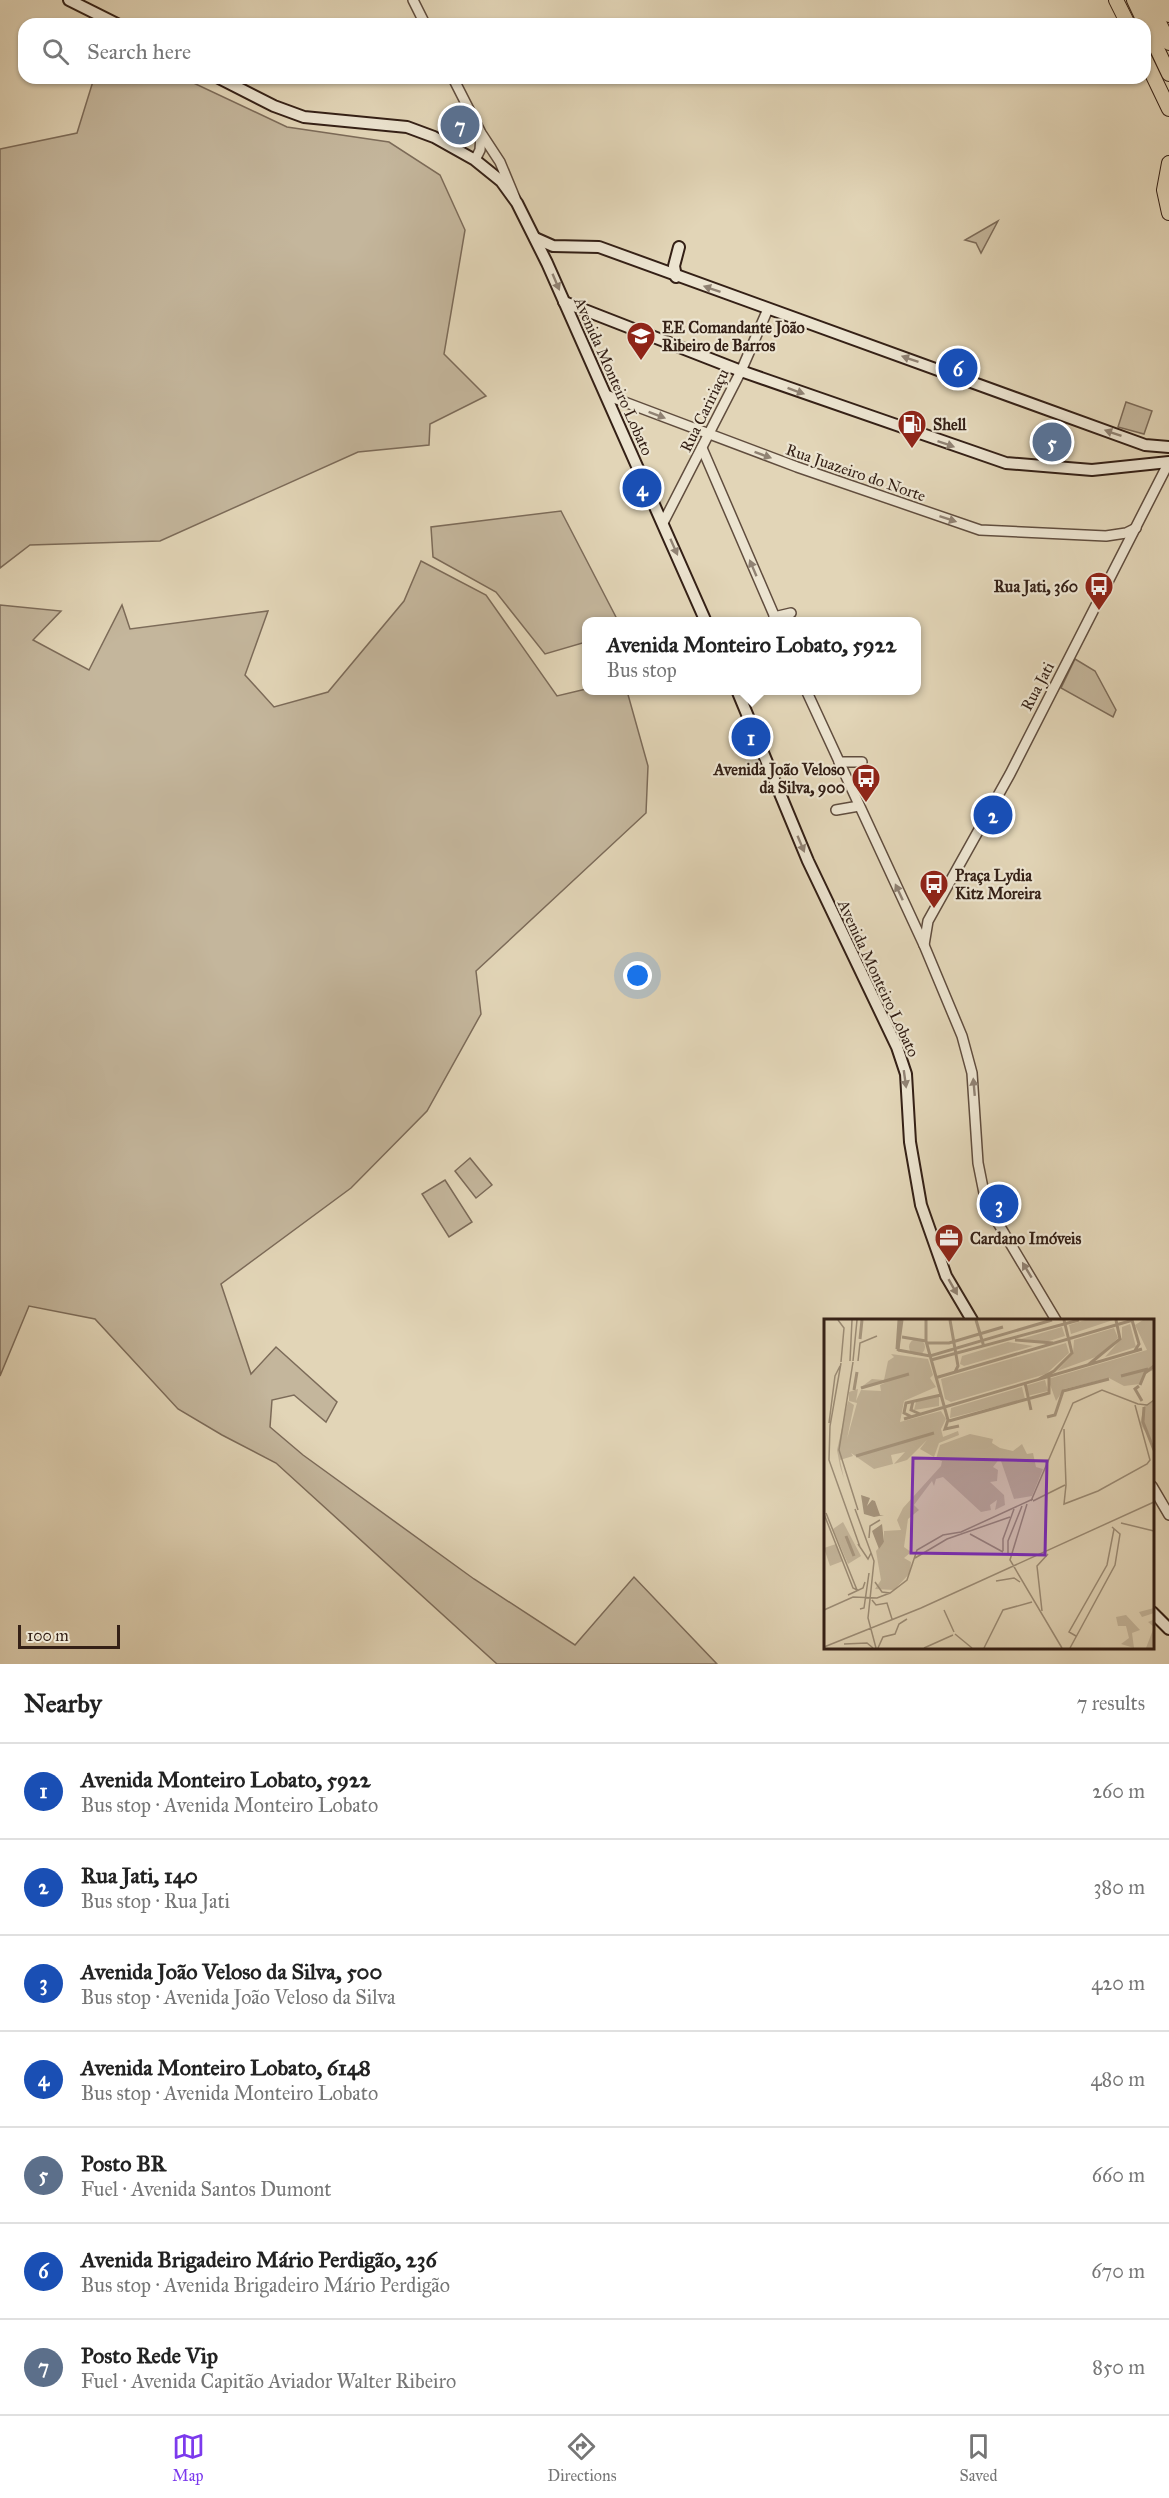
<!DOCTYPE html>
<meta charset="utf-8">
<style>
:root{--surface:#fff;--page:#f6f6f6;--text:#222;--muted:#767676;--line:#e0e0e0;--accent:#7c3aed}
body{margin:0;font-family:"IM FELL Great Primer",serif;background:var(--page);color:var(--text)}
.scale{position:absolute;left:18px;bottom:15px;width:102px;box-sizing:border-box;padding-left:6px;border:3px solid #342016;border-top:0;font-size:16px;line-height:21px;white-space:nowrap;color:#342016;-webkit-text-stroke:4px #ece4d0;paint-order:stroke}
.you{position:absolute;left:638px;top:976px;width:21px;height:21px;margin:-15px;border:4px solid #fff;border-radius:50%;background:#1a73e8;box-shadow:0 0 0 9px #1a73e833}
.badge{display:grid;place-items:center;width:39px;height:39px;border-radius:50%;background:var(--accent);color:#fff;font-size:20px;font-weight:700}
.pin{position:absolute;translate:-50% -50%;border:3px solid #fff;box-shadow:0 2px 6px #0006}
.popup{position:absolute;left:582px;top:617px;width:339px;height:78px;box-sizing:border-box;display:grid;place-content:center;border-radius:12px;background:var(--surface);filter:drop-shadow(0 2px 4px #0005);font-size:20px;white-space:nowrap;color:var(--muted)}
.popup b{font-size:22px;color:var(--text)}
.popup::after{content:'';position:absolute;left:50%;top:100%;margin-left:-12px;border:12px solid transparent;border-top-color:var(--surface)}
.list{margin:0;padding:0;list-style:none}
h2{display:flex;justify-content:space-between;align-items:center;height:78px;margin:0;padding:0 24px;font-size:26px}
h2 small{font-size:20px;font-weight:400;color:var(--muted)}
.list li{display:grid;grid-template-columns:39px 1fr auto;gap:18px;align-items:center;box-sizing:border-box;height:96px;padding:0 24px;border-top:2px solid var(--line)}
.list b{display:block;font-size:22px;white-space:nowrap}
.list p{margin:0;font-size:20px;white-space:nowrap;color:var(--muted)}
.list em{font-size:20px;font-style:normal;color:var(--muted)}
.icon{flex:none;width:33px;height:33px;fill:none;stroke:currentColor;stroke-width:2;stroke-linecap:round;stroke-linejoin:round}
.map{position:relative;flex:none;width:1169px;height:1664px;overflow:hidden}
.search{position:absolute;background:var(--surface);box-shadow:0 2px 4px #0004;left:18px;right:18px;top:18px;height:66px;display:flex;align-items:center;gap:15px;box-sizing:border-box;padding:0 21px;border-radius:18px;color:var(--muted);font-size:22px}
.sheet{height:750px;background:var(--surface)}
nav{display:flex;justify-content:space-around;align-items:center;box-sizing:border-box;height:84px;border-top:2px solid var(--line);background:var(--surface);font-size:16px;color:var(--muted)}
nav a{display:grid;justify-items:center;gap:3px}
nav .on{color:var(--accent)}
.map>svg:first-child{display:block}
</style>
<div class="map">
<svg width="1169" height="1664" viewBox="0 0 1169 1664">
<rect width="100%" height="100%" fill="#e2d5b7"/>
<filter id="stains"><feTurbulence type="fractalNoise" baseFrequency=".00333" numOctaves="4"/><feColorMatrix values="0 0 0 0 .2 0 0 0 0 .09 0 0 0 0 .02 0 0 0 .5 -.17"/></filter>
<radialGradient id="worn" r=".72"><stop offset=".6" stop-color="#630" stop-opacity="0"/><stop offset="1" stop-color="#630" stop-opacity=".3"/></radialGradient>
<g fill="#c4b69c" stroke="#7c6b59" stroke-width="1.5">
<polygon points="94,78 183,78 287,127 389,142 440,175 465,230 444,354 486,396 430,424 429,445 358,452 160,541 30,545 0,568 0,149 77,133"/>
<polygon points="998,221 981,253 976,243 965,240"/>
<polygon points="1126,402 1152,411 1144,434 1118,427"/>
<polygon points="561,511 618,621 586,622 586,642 545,654 496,592 433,557 431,527"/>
<polygon points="421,561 486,595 557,696 586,689 627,691 648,766 646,813 476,971 481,1014 427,1111 351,1188 221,1284 251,1374 276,1347 337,1402 326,1422 294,1395 272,1400 270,1427 303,1455 474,1579 575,1645 634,1577 717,1664 497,1664 276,1463 222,1435 178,1409 95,1319 29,1306 0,1376 0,605 61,611 33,640 89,670 122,605 130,629 268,611 245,675 274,707 328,692 404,601"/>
<polygon points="1075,659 1095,671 1116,710 1113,717 1061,688"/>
<polygon points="470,1158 492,1185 476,1198 455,1171"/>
<polygon points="445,1180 472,1222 449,1237 422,1194"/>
</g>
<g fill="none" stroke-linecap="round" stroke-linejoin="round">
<g stroke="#604d3e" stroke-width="12">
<g id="tertiary">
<polyline points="413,0 425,24"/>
<polyline points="453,78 481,133 500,162 515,198"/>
<polyline points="475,160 480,150 481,135"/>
<polyline points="606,395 797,467 980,530 1106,536 1126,533 1136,528"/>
<polyline points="702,448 777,622"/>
<polyline points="663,523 741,371 768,309"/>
<polyline points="774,617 791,613"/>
<polyline points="806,690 924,945 962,1036 972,1073 978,1163 984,1193 995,1218 1056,1320"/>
<polyline points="839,762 862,762"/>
<polyline points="836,810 859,806"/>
<polyline points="924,945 928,921 1010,774 1169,462"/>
<polyline points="1152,1486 1169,1515"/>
</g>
</g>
<g stroke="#342016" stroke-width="14">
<g id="secondary">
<polyline points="69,0 117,24"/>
<polyline points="219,78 274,106 304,117 407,127 434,137 475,160 501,181 517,203 547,263 706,622"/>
<polyline points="535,238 553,246 599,247 1145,445 1169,447"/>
<polyline points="676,277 674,266 679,247"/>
<polyline points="564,302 741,371 1006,463 1092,470 1169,462"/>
<polyline points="737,690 808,861 897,1047 906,1074 910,1142 921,1205 946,1276 972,1320"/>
<polyline points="1152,1612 1169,1629"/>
</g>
</g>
<g stroke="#342016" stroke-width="16">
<g id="motorway">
<polyline points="1116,0 1128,24"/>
<polyline points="1134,0 1169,74"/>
<polyline points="1148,0 1169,43"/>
<polyline points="1162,0 1169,15"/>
<polyline points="1145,59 1169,109"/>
<polyline points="1169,163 1164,190 1169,213"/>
</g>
</g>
<use href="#tertiary" stroke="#ece4d0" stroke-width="9"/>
<use href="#secondary" stroke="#ece4d0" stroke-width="10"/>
<use href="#motorway" stroke="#e2d5b7" stroke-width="14"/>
</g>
<defs><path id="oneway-solid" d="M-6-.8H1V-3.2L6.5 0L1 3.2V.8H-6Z" transform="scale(1.5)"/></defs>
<g fill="#908273">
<use href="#oneway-solid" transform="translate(556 282) rotate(67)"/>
<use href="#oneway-solid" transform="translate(712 289) rotate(-161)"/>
<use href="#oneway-solid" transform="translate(910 359) rotate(-161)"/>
<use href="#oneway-solid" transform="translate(796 391) rotate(20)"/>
<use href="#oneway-solid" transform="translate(657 415) rotate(21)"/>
<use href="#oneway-solid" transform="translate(1113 433) rotate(-161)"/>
<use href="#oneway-solid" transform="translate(946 444) rotate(19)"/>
<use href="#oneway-solid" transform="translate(763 455) rotate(20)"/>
<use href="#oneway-solid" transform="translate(948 519) rotate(18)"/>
<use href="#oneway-solid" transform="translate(674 547) rotate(66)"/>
<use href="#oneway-solid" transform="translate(753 568) rotate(-113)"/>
<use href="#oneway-solid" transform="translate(801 844) rotate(67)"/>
<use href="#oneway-solid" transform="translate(899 892) rotate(-115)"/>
<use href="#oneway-solid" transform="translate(905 1079) rotate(82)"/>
<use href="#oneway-solid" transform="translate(974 1087) rotate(-95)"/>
<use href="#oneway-solid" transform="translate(1027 1270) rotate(-121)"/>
<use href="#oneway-solid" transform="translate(953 1287) rotate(60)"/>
</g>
<defs>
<g id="school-pin" transform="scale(1.5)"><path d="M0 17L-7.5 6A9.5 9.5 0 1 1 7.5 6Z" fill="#8f2418" stroke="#ece4d0"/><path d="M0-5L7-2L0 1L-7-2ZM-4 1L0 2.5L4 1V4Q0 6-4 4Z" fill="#fff"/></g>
<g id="fuel-pin" transform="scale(1.5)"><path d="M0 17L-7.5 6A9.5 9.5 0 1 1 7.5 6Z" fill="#8f2418" stroke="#ece4d0"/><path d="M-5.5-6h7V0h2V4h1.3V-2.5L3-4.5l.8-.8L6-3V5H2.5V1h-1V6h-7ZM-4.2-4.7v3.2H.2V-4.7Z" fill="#fff"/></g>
<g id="bus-pin" transform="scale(1.5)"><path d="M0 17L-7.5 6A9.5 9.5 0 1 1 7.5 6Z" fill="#8f2418" stroke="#ece4d0"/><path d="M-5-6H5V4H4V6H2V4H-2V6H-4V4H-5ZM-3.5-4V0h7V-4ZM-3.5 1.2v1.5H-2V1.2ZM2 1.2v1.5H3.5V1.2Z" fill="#fff"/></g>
<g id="office-pin" transform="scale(1.5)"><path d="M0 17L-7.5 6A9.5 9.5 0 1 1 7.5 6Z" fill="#8f2418" stroke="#ece4d0"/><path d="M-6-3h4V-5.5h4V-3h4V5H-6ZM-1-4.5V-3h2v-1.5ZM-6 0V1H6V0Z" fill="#fff"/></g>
</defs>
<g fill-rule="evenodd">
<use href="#school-pin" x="641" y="336"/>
<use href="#fuel-pin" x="912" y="424"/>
<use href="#bus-pin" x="1099" y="586"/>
<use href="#bus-pin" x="866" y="778"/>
<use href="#bus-pin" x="934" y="884"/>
<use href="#office-pin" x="949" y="1238"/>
</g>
<g text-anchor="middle" stroke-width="4.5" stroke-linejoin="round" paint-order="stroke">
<g font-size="16" font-weight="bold" fill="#342016" stroke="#ece4d0" text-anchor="start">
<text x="662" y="333">EE Comandante João<tspan x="662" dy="18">Ribeiro de Barros</tspan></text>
<text x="933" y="430">Shell</text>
<text x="1078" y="592" text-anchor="end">Rua Jati, 360</text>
<text x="845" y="775" text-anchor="end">Avenida João Veloso<tspan x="845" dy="18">da Silva, 900</tspan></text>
<text x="955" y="881">Praça Lydia<tspan x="955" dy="18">Kitz Moreira</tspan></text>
<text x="970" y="1244">Cardano Imóveis</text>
</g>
<g font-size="16" fill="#342016" stroke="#ece4d0">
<text transform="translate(614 376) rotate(66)" y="6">Avenida Monteiro Lobato</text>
<text transform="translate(704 410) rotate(-64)" y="6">Rua Caririaçu</text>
<text transform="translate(856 472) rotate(19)" y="6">Rua Juazeiro do Norte</text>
<text transform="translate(1037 686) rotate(-62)" y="6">Rua Jati</text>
<text transform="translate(879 978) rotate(65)" y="6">Avenida Monteiro Lobato</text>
</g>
</g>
<g transform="translate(824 1319)">
<rect width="330" height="330" fill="#e2d5b7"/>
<path d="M261,1H289L247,15L245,6ZM319,1H330V51L322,54L316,65L300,67L285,59L240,70L232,82L224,60L323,31L311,6ZM306,5L312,28L281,38L298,19V8ZM238,8L241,17L222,23L197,20ZM290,9L294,19L277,36L233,52L249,35L250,21ZM85 28a8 8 0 1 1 16 0a8 8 0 1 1-16 0ZM184,23L209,27L140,47L136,45L138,37ZM242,24L245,34L222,55L127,83L121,80L117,60ZM67,35L104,40L109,56L106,59L112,68L80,82L76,103L117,92L122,100L117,110L119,118L134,112L135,116L115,124L110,138L96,130L103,121L83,141L70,145L81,133L67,136L69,145L50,150L27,134L29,137L16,141L20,160L16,147L13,131L24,82L30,86L23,120L33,84L25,82V73L34,70L32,82L37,71L57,72L56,66L63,63L36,69L48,60L60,61L64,42L70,38ZM221,61L224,72L203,77L201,67ZM198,68L201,80L126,99L127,89ZM109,77H115V87L90,91L92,83ZM330,82L329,118L330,125L316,105L320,87ZM146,115L169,120L168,124L176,129L189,132L198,125L203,135L209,134L212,148L219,150L208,177L190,180L176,139L169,148L174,151L173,162L166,163L180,176L181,186L171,191L173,181L166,186L167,191L157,193L119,158L112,160L110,167L108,162L90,186L95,191L84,200L80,228L87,233L80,239L87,243L86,254L70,271L51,270L57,261L52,232L60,223V212L77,211L73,201L79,189L117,147L118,142L112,140L116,126ZM19,203L37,237L24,245L9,210ZM12,225L19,242L6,247L0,229ZM330,289V323L328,329H322L330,308L324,303L329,301L330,294L318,298L315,293ZM302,296L316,311L308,314L310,329L297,325L305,319L302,307H294L292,298Z" fill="#c4b69c"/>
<path d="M37,176L46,179L43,187L48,181L51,182L56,196H60L50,198L40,195ZM58,205L60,223L55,230L48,212Z" fill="#a79780"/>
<path fill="none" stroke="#a79780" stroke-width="3" d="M102,1V22L124,101L121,110L135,107M126,1L134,47L131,53M152,1L160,28M308,1L315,25L310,33M78,18L102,22M36,20L38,1M191,21L229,24M102,24H125L179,8M73,30L75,1M74,30L78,1M74,31L106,37L228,1M74,32L77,1M107,41L255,1M264,46L296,20L292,1M297,57L324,50M111,59L309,1M215,60L230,52L248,34L240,1M201,64L207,91M316,66L321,54L330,47M315,67L311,70L318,82M37,69L85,55M30,71L33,53M89,82L87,91L96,95M320,88L319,103L330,131M88,98L80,94L82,84L117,76M223,98L231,96L239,72L285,60M80,100L318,30M125,102L225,74V57M32,137L110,114M22,217L30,237"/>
<path fill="none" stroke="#9c8d77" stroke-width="1.5" d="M14,1L20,9L17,43M26,42L28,1M29,42L33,1M34,42L36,24L53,17M29,43L15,131L34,191M17,44L6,107L5,141L36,228M5,104L11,57L16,47M240,110L242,166M242,166L240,185L274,172L323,145L326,141L311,86M207,182L249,84L278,71L314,85L323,86L330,81M209,182L241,166M203,185L186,241L238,329M31,190L50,242L44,299L52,329M0,195L29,269L33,271L2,194M297,204L330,212M146,215L179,233M45,219L46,207L56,201M34,225L44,240L47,234M179,232V220L190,190M184,235V222L198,187M91,239L123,220L186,198M172,262L190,259L196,263M51,263L58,273L66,274M24,276L39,269L41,263M48,281L52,286L63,284L68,300M36,290L40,289L45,254M0,291L29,278L53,279L66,274L83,261L93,231L119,216L137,213L209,180M120,291L130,313M218,292L213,247L224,235M131,315L148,329M252,317L245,313L283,246L290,210M20,325L43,324L49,329M0,328L97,289L330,183M54,329L59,318L71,315L75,305L83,300M100,329L129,316M160,329L179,291L208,283M246,329L291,246L296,215L288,208"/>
<path fill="#7b2cbf" fill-opacity="0.15" stroke="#7b2cbf" stroke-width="3" d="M89,139L223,142L221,236L87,234Z"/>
<rect width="330" height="330" fill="none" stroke="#342016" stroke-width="3"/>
</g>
<rect width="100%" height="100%" filter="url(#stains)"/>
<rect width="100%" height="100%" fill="url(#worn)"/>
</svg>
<div class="scale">100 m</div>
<div class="you"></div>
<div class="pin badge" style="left:751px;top:737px;background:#1a4fb4">1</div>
<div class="popup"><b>Avenida Monteiro Lobato, 5922</b>Bus stop</div>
<div class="pin badge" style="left:993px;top:815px;background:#1a4fb4">2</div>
<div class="pin badge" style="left:999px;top:1204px;background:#1a4fb4">3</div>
<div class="pin badge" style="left:642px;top:488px;background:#1a4fb4">4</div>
<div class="pin badge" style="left:1052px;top:442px;background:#5c6f8a">5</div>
<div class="pin badge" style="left:958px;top:368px;background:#1a4fb4">6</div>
<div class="pin badge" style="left:460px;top:125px;background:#5c6f8a">7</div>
<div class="search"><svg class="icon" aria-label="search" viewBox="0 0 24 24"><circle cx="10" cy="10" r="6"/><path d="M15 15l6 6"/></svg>Search here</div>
</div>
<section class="sheet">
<h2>Nearby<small>7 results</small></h2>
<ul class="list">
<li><span class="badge" style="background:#1a4fb4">1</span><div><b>Avenida Monteiro Lobato, 5922</b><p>Bus stop · Avenida Monteiro Lobato</p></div><em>260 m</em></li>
<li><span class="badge" style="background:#1a4fb4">2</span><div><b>Rua Jati, 140</b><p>Bus stop · Rua Jati</p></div><em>380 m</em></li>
<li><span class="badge" style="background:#1a4fb4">3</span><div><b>Avenida João Veloso da Silva, 500</b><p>Bus stop · Avenida João Veloso da Silva</p></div><em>420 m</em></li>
<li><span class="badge" style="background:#1a4fb4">4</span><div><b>Avenida Monteiro Lobato, 6148</b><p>Bus stop · Avenida Monteiro Lobato</p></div><em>480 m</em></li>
<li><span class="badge" style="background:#5c6f8a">5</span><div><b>Posto BR</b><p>Fuel · Avenida Santos Dumont</p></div><em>660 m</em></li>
<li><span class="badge" style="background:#1a4fb4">6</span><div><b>Avenida Brigadeiro Mário Perdigão, 236</b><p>Bus stop · Avenida Brigadeiro Mário Perdigão</p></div><em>670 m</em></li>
<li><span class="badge" style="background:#5c6f8a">7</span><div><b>Posto Rede Vip</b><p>Fuel · Avenida Capitão Aviador Walter Ribeiro</p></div><em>850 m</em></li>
</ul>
</section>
<nav>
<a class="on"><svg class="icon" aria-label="map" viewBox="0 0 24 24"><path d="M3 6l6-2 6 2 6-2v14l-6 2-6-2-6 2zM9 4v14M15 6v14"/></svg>Map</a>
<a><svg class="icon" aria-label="directions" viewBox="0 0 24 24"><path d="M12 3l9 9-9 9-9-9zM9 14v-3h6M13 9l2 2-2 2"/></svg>Directions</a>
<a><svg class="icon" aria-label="saved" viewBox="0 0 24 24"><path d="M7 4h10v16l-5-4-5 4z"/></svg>Saved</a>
</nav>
